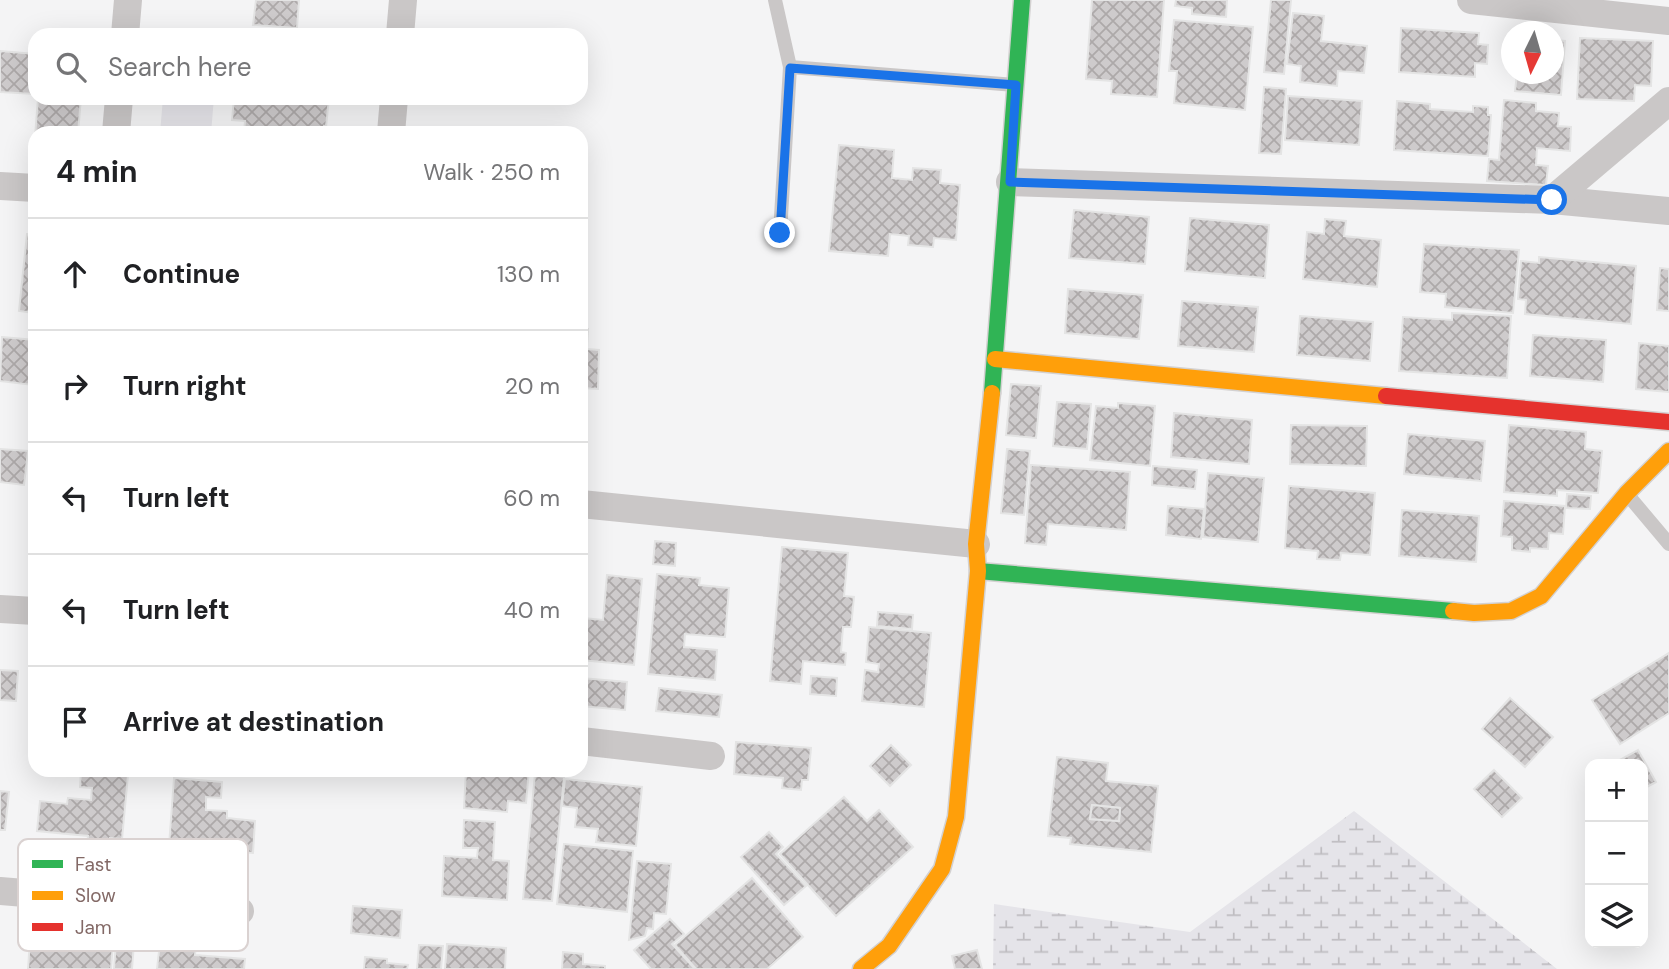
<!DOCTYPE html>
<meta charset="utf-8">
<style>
:root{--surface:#fff;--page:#f6f6f6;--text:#202124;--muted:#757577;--line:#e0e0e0}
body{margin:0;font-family:"DM Sans",sans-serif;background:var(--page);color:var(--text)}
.controls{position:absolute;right:21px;bottom:21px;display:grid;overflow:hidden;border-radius:14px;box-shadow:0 7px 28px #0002}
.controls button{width:63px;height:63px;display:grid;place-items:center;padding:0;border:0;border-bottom:2px solid var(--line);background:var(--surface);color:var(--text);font:35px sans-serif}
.compass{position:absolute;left:1501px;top:21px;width:63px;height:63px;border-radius:50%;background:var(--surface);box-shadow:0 7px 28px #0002;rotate:185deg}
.stop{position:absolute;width:21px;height:21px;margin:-16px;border:5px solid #1a73e8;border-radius:50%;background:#fff}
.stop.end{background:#1a73e8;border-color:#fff;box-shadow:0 2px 7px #0008}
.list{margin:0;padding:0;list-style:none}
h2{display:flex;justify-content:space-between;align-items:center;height:91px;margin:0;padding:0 28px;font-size:30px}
h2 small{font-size:23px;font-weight:400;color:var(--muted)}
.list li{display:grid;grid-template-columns:46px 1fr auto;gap:21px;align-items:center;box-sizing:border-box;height:112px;padding:0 28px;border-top:2px solid var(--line)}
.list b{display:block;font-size:26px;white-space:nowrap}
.list em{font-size:23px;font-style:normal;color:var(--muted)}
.icon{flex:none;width:38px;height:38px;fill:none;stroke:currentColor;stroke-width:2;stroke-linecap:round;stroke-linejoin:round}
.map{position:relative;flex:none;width:1669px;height:969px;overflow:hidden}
.search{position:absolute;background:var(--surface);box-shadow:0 7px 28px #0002;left:28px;top:28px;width:560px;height:77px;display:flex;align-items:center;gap:18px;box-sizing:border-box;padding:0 24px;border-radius:21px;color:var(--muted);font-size:26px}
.panel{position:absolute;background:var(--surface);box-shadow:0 7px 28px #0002;left:28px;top:126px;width:560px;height:651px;border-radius:21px}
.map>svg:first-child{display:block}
</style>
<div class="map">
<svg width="1669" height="969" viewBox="0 0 1669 969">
<defs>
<pattern id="wetland-marsh" width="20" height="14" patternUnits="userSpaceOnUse" patternTransform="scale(1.75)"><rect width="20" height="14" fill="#e5e4e9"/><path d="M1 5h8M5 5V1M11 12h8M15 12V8" fill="none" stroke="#bfbdc1"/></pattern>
<pattern id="building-cross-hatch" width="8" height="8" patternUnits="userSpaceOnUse" patternTransform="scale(1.75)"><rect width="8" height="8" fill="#cecbcc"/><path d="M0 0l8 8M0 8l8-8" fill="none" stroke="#ada9a9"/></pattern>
</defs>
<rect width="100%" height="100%" fill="#f4f4f5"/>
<polygon fill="url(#wetland-marsh)" points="1354,811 1557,969 993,969 994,904 1190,932"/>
<polygon fill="#e5e4e9" points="163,98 214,98 211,133 160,133"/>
<g fill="url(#building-cross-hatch)" stroke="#e4e4e4" stroke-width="2" fill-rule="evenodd">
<polygon points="256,0 299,0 297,28 253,25"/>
<polygon points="1092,0 1164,0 1157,97 1111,94 1112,81 1086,79"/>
<polygon points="1176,0 1227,0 1226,17 1192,14 1192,8 1175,6"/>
<polygon points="1271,0 1291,0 1284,74 1264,72"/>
<polygon points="1293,13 1324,16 1321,41 1367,46 1364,73 1338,71 1337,86 1300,82 1301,66 1287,64"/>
<polygon points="1174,20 1253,27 1245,110 1174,103 1177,71 1169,71"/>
<polygon points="1401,28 1479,33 1478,44 1488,45 1487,64 1475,63 1475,77 1399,72"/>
<polygon points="1580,38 1653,41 1651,86 1635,85 1634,101 1577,99"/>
<polygon points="1554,40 1565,41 1561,95 1515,91 1517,74 1554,74"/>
<polygon points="0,51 35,54 35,94 0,92"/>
<polygon points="1264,87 1286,89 1281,154 1259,153"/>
<polygon points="1288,96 1362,101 1359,145 1285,140"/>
<polygon points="38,98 81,98 78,133 35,133 35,137"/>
<polygon points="234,98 329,98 326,127 324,126 323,133 244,133 245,121 232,120"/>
<polygon points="1504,100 1536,103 1536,111 1559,113 1558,126 1571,127 1570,151 1537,148 1536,165 1548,166 1546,185 1487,181 1489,159 1499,160"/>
<polygon points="1397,101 1430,104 1430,109 1473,112 1473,106 1488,107 1488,115 1491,115 1488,156 1394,150"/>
<polygon points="839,145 894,150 892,178 912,180 913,168 941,170 940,183 960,185 956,240 934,238 933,247 908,245 909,236 890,234 888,256 829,251"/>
<polygon points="1074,210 1149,217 1145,264 1069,258"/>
<polygon points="1190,218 1269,225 1265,278 1185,271"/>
<polygon points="1325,219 1346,221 1344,236 1381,240 1377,287 1303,279 1307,232 1324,234"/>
<polygon points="27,234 35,235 35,313 19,311"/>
<polygon points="1424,244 1519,250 1513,313 1445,307 1446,294 1420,292"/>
<polygon points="1539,257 1636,266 1631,324 1525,314 1526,300 1518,299 1521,261 1539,263"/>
<polygon points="1660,268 1669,269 1669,311 1657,310"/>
<polygon points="1068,289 1143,295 1139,339 1065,333"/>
<polygon points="1182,301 1258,307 1254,352 1178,346"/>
<polygon points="1452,313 1511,316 1507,378 1399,371 1403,317 1452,320"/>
<polygon points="1300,316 1373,322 1370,361 1297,355"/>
<polygon points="581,329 588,329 587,349 599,350 598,389 581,388"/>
<polygon points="1533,335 1606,340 1603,382 1530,376"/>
<polygon points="2,337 35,340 33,385 0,381"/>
<polygon points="1639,343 1669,346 1669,392 1636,389"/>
<polygon points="1011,384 1041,386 1036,438 1006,435"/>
<polygon points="1057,402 1091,404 1087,449 1053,446"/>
<polygon points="1118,403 1155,406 1150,466 1090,460 1096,406 1118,408"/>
<polygon points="1174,413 1252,420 1249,464 1171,457"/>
<polygon points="1291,425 1367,426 1366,466 1290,464"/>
<polygon points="1509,425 1586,432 1585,449 1602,451 1598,493 1557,490 1557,496 1504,492"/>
<polygon points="1408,434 1485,441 1481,481 1404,474"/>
<polygon points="0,449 28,451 24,485 0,482"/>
<polygon points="1007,449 1030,451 1024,515 1001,513"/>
<polygon points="1031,465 1130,472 1126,530 1048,524 1046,545 1025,543"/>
<polygon points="1153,466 1197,470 1195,489 1152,485"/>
<polygon points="1208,473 1264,478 1258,542 1203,537"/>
<polygon points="1289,486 1375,493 1370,555 1341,553 1340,560 1317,559 1318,551 1285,548"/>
<polygon points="1567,494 1591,496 1590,509 1566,508"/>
<polygon points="1504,501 1565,506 1563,534 1549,533 1548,549 1530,548 1530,552 1512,550 1512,537 1501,536"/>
<polygon points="1168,506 1204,509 1201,539 1166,535"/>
<polygon points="1402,510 1479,516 1476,562 1399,556"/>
<polygon points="655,541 676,543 675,566 653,564"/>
<polygon points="782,547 848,553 844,596 854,597 851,627 843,627 841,652 846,653 845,665 803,661 801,684 770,681"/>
<polygon points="657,574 700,578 699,585 729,588 725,637 685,634 684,647 717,650 715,680 648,674"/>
<polygon points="607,575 642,579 634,665 581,660 581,608 584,608 583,618 603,620"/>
<polygon points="878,612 913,615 912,629 877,626"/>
<polygon points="869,627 931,633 924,707 862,701 865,670 878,672 879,664 866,662"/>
<polygon points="1669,653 1669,713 1620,744 1592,700"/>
<polygon points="0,670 18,671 16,701 0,700"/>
<polygon points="811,676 837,678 836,696 810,694"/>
<polygon points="581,678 627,682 625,710 581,706"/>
<polygon points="659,688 722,695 719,717 656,711"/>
<polygon points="1510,698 1553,737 1525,767 1482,729"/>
<polygon points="736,742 811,748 808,780 802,780 801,790 782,788 783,778 734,774"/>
<polygon points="891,745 911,765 890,786 870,766"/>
<polygon points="1638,750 1656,782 1643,789 1643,764 1617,764 1616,762"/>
<path d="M1057,757L1108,763L1106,781L1158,786L1151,852L1070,844L1071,838L1048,836ZM1092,805L1120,808L1119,821L1090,819Z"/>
<polygon points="466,770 529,770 526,803 508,801 507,812 464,808"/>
<polygon points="1494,770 1522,798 1502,817 1474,789"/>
<polygon points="81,771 128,775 122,839 110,838 109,848 87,845 88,836 37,831 40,801 67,804 68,798 91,800 92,788 80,787"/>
<polygon points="535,774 564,777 552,901 523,899"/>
<polygon points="174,778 222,782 221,798 206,797 206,810 227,811 227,818 255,821 253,853 202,849 201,857 180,855 181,847 169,846"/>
<polygon points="565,779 642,787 636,846 596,842 598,829 575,827 577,808 562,806"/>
<polygon points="0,791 9,792 5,830 0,830"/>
<polygon points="844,797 867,821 879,810 913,847 836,916 780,854"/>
<polygon points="1092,805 1120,808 1119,821 1090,819"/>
<polygon points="464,820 495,822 493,860 509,861 507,900 442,896 444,856 477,858 478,848 463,848"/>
<polygon points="769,832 783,847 776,854 806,886 784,905 741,857"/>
<polygon points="564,844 633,851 627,912 557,904"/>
<polygon points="637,861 671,864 666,914 654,913 653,929 647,928 645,936 629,940"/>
<polygon points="752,878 803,937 767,969 696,969 675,945"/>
<polygon points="353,906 402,910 400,938 351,933"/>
<polygon points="670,919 684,934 672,944 695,969 651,969 634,950"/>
<polygon points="117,928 135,929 132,969 114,969"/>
<polygon points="77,934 101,936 100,942 113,943 111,969 28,969 30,940 77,943"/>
<polygon points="160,942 196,945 195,955 245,959 244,969 157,969"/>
<polygon points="447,944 506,948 505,969 445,969"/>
<polygon points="419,945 443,946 441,969 417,969"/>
<polygon points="977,950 982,969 955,969 952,956"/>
<polygon points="563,952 583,954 583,964 605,966 605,969 562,969"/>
<polygon points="365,957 387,959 387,963 408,965 407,969 364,969"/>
</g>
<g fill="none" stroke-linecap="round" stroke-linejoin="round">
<g stroke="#d3d1d1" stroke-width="19">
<g id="fast">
<polyline points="992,393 1022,0"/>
<polyline points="978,571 1453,611"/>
</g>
</g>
<g stroke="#d3d1d1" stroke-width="19">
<g id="slow">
<polyline points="995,359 1386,396"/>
<polyline points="1453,611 1474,613 1511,611 1541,596 1627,493 1669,451"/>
<polyline points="861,969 889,946 942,869 956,817 978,571 976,544 992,393"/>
</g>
</g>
<g stroke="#d3d1d1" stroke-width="19">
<polyline id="jam" points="1386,396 1669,422"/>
</g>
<g stroke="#cac7c7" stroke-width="14">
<polyline points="775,0 790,67 780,233"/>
<polyline points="790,67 1015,85"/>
<polyline points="1627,494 1669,544"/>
</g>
<g stroke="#cac7c7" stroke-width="28">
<polyline points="1471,0 1669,21"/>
<polyline points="125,35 128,0"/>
<polyline points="400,35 403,0"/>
<polyline points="116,133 119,98"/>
<polyline points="391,133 394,98"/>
<polyline points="1010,182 1552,200 1669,211"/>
<polyline points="0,186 35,188"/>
<polyline points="1552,200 1669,101"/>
<polyline points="581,504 976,544"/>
<polyline points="0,609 35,611"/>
<polyline points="581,741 711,756"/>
<polyline points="0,891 240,911"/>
</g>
<use href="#fast" stroke="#30b455" stroke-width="16"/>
<use href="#slow" stroke="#ff9f0a" stroke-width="16"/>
<use href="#jam" stroke="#e5322d" stroke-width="16"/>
</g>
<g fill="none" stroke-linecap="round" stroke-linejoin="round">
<polyline stroke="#1a73e8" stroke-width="9" points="780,233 790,68 1016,85 1010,182 1552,200"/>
</g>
<rect x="18" y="839" width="230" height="112" rx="10" fill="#fff" stroke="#dad2d1" stroke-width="2"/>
<rect x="32" y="860" width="31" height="8" fill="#30b455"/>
<rect x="32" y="891" width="31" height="9" fill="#ff9f0a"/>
<rect x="32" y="923" width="31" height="8" fill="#e5322d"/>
<g font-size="19" fill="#836966">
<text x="75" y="871">Fast</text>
<text x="75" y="902">Slow</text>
<text x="75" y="934">Jam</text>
</g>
</svg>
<div class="controls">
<button>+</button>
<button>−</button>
<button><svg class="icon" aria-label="layers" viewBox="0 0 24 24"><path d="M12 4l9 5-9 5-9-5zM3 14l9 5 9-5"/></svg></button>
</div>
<svg class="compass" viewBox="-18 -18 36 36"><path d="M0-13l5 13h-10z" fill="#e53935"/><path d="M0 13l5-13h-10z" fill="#757577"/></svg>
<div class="stop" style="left:1552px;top:200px"></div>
<div class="stop end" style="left:780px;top:233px"></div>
<div class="search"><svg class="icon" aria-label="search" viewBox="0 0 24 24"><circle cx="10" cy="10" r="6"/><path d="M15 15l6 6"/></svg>Search here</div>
<section class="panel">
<h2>4 min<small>Walk · 250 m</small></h2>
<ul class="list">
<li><svg class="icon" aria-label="ahead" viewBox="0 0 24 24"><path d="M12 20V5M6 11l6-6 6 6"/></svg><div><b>Continue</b></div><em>130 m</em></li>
<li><svg class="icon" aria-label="right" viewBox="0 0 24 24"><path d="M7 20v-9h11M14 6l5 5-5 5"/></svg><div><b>Turn right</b></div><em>20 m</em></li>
<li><svg class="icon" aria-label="left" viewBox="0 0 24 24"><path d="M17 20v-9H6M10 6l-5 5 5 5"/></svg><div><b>Turn left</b></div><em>60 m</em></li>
<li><svg class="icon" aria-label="left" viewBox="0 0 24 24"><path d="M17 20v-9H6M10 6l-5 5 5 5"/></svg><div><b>Turn left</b></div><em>40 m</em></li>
<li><svg class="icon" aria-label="arrive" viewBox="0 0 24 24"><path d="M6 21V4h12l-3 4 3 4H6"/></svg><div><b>Arrive at destination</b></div></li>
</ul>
</section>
</div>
